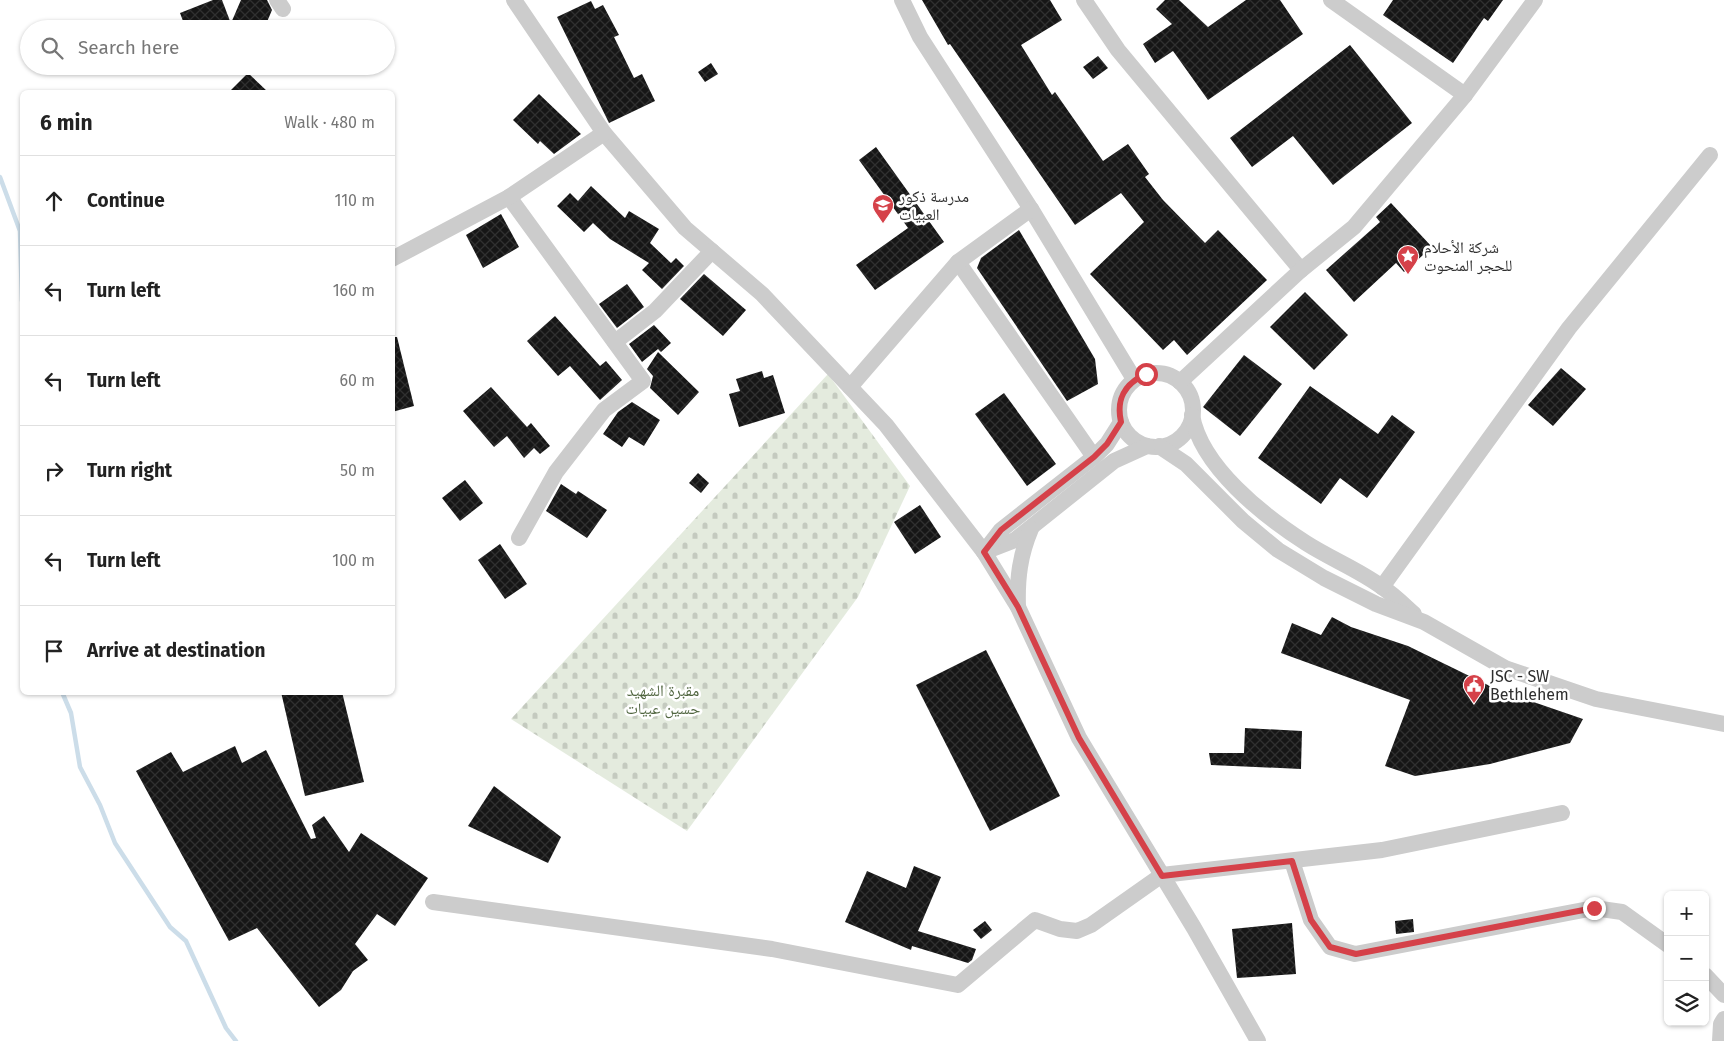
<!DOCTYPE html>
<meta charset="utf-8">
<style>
:root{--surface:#fff;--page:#f2f2f2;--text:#222;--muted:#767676;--line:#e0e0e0}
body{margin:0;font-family:"Fira Sans","Noto Naskh Arabic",sans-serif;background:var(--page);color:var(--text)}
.controls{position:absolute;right:15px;bottom:15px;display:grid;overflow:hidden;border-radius:8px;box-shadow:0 1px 4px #0004}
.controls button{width:45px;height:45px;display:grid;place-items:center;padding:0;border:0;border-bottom:1px solid var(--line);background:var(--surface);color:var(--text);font:25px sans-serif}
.stop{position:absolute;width:15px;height:15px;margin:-11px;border:4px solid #d54149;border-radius:50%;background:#fff}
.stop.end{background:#d54149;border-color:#fff;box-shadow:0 1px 5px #0008}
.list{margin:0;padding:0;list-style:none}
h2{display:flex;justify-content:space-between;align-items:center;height:65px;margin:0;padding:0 20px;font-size:21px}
h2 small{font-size:16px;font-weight:400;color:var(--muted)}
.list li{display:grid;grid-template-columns:32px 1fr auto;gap:15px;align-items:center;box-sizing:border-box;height:90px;padding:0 20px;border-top:1px solid var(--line)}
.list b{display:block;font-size:19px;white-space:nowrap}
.list em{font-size:16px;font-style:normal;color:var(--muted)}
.icon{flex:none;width:28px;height:28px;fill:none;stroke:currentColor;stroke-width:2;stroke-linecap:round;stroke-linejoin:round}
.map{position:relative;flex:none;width:1724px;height:1041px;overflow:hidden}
.search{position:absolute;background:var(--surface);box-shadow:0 1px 4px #0004;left:20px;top:20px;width:375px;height:55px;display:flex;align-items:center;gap:12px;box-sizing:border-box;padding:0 18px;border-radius:28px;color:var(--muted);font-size:19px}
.panel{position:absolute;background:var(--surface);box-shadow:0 1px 4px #0004;left:20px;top:90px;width:375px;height:605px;border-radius:8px}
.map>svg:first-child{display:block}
</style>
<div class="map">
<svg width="1724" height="1041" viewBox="0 0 1724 1041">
<defs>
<pattern id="cemetery-stones" width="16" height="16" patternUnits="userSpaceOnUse" patternTransform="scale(1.25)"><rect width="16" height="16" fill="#e4ebde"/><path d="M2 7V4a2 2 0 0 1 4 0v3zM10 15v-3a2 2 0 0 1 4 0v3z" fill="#c4cabf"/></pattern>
<pattern id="building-cross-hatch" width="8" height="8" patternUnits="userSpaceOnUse" patternTransform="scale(1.25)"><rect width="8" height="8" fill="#161616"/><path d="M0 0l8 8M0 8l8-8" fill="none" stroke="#303030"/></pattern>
</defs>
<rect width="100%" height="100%" fill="#fff"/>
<polygon fill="url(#cemetery-stones)" points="828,374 910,486 858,597 687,831 511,719"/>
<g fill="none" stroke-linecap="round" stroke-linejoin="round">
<g stroke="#ccdde9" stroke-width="4.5">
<polyline points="0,177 20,231 22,301"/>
<polyline points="62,692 71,713 80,767 100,805 115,843 170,927 186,941 226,1028 236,1041"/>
</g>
</g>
<g fill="url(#building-cross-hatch)">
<polygon points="213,0 222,0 230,21 209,29 186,29 180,13"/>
<polygon points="241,0 267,0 272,10 264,29 243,29 231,23"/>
<polygon points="922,0 1050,0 1062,20 1021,45 1052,95 1055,92 1103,161 1128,144 1149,174 1145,177 1163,200 1205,243 1218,230 1267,280 1187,355 1174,340 1163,350 1090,274 1144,222 1121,193 1075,225 950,44 948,45"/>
<polygon points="1165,0 1179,0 1208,27 1246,0 1280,0 1303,34 1208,100 1173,51 1155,63 1143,44 1172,24 1156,9"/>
<polygon points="1393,0 1503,0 1488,21 1484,18 1453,63 1383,15"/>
<polygon points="591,1 595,9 603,5 619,35 614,37 634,78 642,74 655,101 609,123 557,17"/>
<polygon points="1350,45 1412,123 1333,185 1293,136 1252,167 1230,138"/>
<polygon points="1098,56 1108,68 1093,79 1083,67"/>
<polygon points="711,63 718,74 705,82 698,72"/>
<polygon points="248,73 268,92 229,92"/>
<polygon points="539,94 581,134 554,154 540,141 538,144 513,120"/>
<polygon points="876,147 944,242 875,290 856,265 908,228 859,160"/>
<polygon points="591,186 625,218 629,211 659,229 650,243 671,263 676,258 684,266 662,289 642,270 649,263 610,239 593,223 584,232 557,206 570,193 578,201"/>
<polygon points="1391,203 1432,247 1404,272 1396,263 1354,302 1326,270 1380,222 1376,217"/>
<polygon points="501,214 519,247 483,268 466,235"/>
<polygon points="1019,230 1095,359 1098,384 1067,401 977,268 981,258"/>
<polygon points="704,274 746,310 723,336 680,299"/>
<polygon points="627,284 644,307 617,328 599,304"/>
<polygon points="1305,292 1348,335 1314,370 1270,327"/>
<polygon points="555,316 600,366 606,361 622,380 600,400 570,366 558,376 527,341"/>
<polygon points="654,325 671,343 661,352 658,349 642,362 629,344"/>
<polygon points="392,337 397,337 414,406 392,412"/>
<polygon points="658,352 699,392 678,415 650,388 653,376 647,369"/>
<polygon points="1244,355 1282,384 1240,436 1203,407"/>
<polygon points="1561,368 1586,389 1553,426 1528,405"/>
<polygon points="762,371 764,378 773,375 785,413 739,427 729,394 740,391 736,379"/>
<polygon points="1310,386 1378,434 1392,415 1415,432 1367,498 1340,478 1321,504 1258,458"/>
<polygon points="491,387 527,427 531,423 550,446 540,454 534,448 524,458 507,436 494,447 463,411"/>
<polygon points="1004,393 1056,464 1027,486 975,414"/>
<polygon points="632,402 660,420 644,446 629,437 622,447 603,434 618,412"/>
<polygon points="698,473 709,483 701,493 689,483"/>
<polygon points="465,480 483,503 460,521 442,498"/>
<polygon points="561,484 576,494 578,491 607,510 587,538 546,511"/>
<polygon points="920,505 941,537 915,554 894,522"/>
<polygon points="500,544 527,584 505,599 478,560"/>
<polygon points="1332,617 1351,627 1408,646 1496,689 1583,719 1570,743 1490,764 1415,776 1385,766 1410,700 1281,653 1292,623 1321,635"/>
<polygon points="986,650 1060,796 990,831 916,685"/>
<polygon points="281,692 342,692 364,782 305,796"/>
<polygon points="1245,728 1302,731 1301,769 1211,765 1209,753 1244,753"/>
<polygon points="235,746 242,763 266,750 311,839 316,838 312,825 324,816 349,852 361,833 428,878 395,926 377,914 355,944 368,960 353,971 341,990 319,1007 257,928 229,941 136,771 171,752 183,772"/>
<polygon points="494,786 561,837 548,863 468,826"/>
<polygon points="914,866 941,877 918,931 976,949 972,960 968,963 912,946 911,950 845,922 867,871 906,888"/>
<polygon points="1413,919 1414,932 1396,934 1395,921"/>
<polygon points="985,921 992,930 981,939 973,930"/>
<polygon points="1292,923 1296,974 1237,978 1232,929"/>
</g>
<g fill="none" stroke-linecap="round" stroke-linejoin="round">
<g stroke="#ccc" stroke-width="16">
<polyline points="277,0 283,9"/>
<polyline points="514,0 604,133 685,228 762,294 886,425 984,552 1018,607 1079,738 1194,928 1258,1041"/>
<polyline points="902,0 920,37 1031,209 1134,379"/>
<polyline points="1084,0 1118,50 1301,270"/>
<polyline points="1331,0 1465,95"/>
<polyline points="509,197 643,381 604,410 556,472 519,538"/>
<polyline points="392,259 509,197 604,133"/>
<polyline points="958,262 1094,457"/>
<polyline points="615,342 655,311 712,251"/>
<circle cx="1156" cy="410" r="37"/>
<polyline points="1180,382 1301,270 1354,227 1465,95 1535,0"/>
<polyline points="850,387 958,262 1031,209"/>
<path d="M1192,415C1201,467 1264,516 1306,543C1331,559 1359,570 1382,587C1394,595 1404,605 1414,614"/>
<polyline points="1159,446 1186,464 1243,521 1278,550 1324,578 1376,604 1424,622 1505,668 1596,699 1724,724"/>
<polyline points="984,552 1015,540 1114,461 1147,446"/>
<polyline points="984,552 1001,530 1094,457 1107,444 1121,422"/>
<polyline points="1382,587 1569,328 1710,155"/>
<path d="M1018,607C1017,578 1020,555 1031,529"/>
<polyline points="1292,861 1311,920 1330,947 1355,954 1594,908 1622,912 1668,945"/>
<polyline points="433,902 772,949 958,985 1035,920 1060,929 1077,931 1091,925 1162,875 1382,850 1562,813"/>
<polyline points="1705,975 1724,995"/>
<polyline points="1720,1041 1721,1024 1724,1019"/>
</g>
</g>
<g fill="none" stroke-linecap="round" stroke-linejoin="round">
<path stroke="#d54149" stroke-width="6" d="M1146,374C1124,384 1116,399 1121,422L1107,444L1094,457L1001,530L984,552L1018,607L1079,738L1162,876L1292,861L1311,920L1330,947L1356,954L1594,908"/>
</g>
<defs>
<g id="school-pin" transform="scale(1.125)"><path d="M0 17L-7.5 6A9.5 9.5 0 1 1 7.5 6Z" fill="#d54149" stroke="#fff"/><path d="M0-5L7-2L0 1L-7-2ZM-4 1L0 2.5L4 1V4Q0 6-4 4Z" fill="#fff"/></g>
<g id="sight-pin" transform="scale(1.125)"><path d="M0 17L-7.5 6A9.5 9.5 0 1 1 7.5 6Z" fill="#d54149" stroke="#fff"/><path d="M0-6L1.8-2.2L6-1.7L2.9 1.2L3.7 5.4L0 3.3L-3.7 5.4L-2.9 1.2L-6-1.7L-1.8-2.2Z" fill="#fff"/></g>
<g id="civic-pin" transform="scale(1.125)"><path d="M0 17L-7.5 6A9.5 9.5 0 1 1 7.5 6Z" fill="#d54149" stroke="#fff"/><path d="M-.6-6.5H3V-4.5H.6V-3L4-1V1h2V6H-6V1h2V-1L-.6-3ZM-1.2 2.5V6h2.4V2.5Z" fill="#fff"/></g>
</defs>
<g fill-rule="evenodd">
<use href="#school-pin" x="883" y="205"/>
<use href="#sight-pin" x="1408" y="256"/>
<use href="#civic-pin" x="1474" y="685"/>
</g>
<g text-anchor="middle" stroke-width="5" stroke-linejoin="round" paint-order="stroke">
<g font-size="16" fill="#2f2f2f" stroke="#fff" text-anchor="start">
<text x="899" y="202">مدرسة ذكور<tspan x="899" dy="18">العبيات</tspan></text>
<text x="1424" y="253">شركة الأحلام<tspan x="1424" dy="18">للحجر المنحوت</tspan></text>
<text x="1490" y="682">JSC - SW<tspan x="1490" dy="18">Bethlehem</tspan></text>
</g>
<g font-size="16" fill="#516640" stroke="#fff">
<text x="663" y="696">مقبرة الشهيد<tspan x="663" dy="18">حسين عبيات</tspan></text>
</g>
</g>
</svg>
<div class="controls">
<button>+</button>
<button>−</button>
<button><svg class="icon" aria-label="layers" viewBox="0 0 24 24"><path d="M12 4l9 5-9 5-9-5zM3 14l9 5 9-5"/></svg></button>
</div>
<div class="stop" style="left:1146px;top:374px"></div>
<div class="stop end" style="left:1594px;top:908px"></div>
<div class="search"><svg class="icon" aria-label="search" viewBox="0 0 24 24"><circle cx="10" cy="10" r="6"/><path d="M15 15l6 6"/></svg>Search here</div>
<section class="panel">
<h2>6 min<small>Walk · 480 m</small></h2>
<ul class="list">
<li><svg class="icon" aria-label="ahead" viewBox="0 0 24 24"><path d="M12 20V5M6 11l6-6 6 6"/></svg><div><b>Continue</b></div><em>110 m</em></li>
<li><svg class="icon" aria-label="left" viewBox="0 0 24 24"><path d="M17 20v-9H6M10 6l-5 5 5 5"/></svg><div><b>Turn left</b></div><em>160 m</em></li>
<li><svg class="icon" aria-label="left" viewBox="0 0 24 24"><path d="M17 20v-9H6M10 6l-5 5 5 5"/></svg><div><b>Turn left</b></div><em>60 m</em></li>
<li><svg class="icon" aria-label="right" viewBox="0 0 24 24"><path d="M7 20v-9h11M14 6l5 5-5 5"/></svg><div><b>Turn right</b></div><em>50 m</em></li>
<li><svg class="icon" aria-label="left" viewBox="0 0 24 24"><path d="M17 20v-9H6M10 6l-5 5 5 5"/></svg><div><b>Turn left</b></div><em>100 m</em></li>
<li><svg class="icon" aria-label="arrive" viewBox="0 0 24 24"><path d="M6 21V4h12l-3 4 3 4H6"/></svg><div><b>Arrive at destination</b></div></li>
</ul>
</section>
</div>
